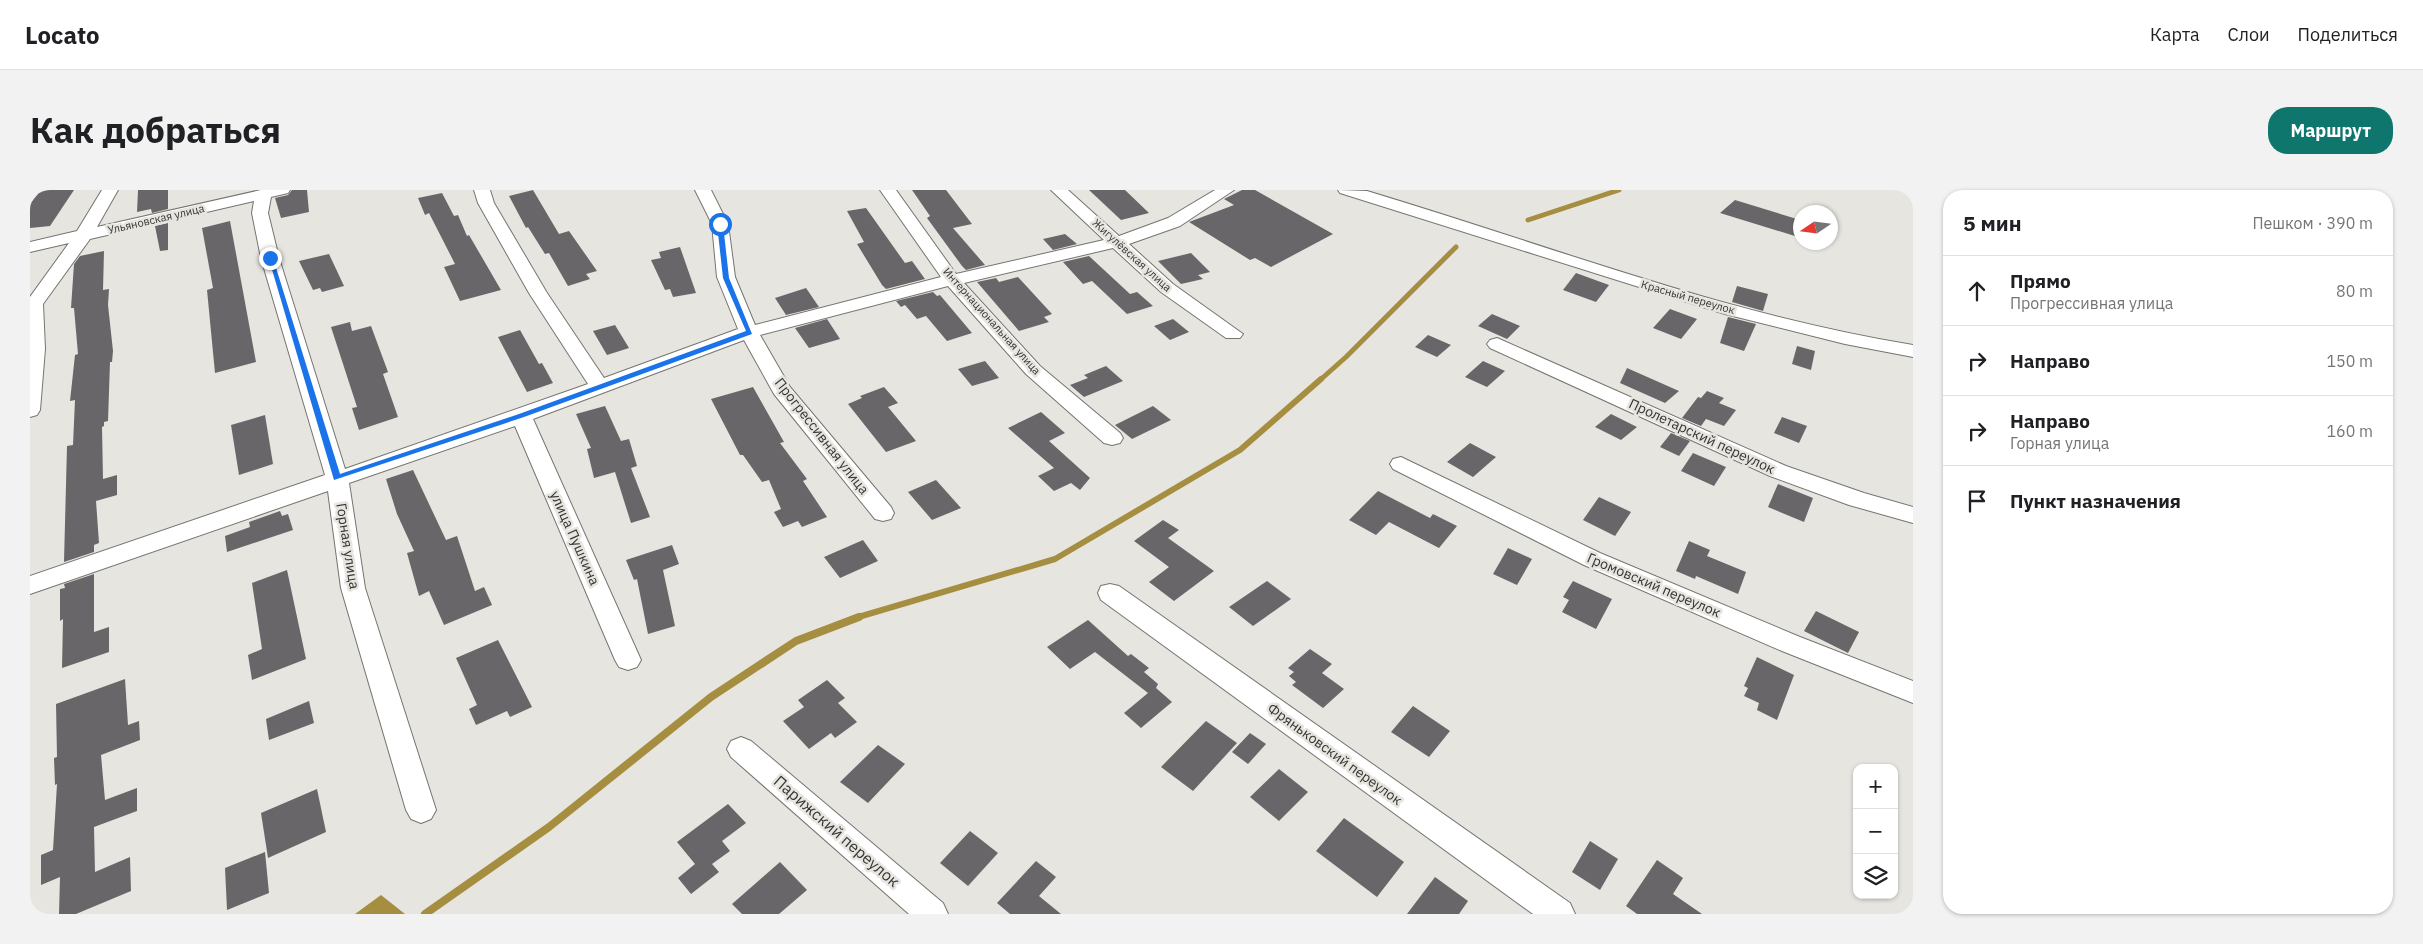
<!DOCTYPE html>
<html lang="ru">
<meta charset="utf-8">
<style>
:root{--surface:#fff;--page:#f2f2f2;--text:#202124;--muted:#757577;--line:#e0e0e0;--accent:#0f766e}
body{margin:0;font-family:"IBM Plex Sans",sans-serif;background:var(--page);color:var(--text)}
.controls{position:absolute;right:15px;bottom:15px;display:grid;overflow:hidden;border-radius:10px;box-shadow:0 1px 4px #0004}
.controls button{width:45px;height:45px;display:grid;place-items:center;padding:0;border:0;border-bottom:1px solid var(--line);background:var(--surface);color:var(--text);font:25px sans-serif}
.compass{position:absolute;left:1763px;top:15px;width:45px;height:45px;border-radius:50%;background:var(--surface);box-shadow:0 1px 4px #0004;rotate:257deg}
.stop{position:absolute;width:15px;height:15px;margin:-11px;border:4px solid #1a73e8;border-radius:50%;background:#fff}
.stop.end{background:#1a73e8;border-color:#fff;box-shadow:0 1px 5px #0008}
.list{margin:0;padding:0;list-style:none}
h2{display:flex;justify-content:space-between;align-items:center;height:65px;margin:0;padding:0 20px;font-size:21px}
h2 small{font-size:16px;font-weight:400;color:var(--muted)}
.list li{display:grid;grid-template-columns:32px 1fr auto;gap:15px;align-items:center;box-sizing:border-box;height:70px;padding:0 20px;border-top:1px solid var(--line)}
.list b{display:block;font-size:19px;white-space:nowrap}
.list p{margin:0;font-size:16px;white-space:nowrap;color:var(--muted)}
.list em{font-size:16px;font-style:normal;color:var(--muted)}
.icon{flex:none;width:28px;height:28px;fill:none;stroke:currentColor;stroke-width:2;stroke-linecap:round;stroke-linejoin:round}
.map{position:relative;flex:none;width:1883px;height:724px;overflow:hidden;border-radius:20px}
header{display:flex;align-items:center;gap:30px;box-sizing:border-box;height:70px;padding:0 25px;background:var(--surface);border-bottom:1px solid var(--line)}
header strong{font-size:24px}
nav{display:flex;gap:28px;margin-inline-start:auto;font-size:18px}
.intro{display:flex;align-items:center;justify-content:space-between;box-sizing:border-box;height:120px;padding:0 30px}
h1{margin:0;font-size:35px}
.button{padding:12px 22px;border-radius:20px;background:var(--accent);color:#fff;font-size:18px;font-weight:700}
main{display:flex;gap:30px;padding:0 30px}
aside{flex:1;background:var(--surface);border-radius:20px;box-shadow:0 1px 4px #0004}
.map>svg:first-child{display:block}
</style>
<header>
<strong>Locato</strong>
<nav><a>Карта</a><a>Слои</a><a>Поделиться</a></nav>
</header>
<div class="intro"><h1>Как добраться</h1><a class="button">Маршрут</a></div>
<main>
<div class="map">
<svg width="1883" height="724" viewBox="0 0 1883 724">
<rect width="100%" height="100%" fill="#e7e5e0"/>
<polygon fill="#a68e40" points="351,705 375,724 325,724"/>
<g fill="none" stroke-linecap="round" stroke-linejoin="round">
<g stroke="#a68e40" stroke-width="5">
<polyline points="1498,30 1589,0"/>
<polyline points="1289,191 1316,167 1426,57"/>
</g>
<polyline stroke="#a68e40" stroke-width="6" points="825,428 1025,369 1210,260 1291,189"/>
<polyline stroke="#a68e40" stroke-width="8" points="395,724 519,637 681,507 766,451 829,427"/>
</g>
<g fill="#696669">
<polygon points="11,0 44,0 20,36 0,38 0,14"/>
<polygon points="108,0 138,0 138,19 122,23 121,19 107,22"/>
<polygon points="262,0 277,0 279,22 251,28 245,8 258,5"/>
<polygon points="503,0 529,44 539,41 567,81 556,84 560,89 538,96 519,63 515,64 498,37 496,38 479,6"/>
<polygon points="882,0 916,0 942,34 923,38 955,75 936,80 932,76 897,28 900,26"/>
<polygon points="1059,0 1095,0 1119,23 1091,30"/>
<polygon points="1212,0 1225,0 1303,44 1241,77 1225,68 1220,70 1159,32 1204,15 1194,9"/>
<polygon points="412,3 424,26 428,25 437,46 439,45 471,100 430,111 414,77 425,74 399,23 395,25 388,8"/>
<polygon points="1705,10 1770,30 1770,39 1765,46 1690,23"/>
<polygon points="836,18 875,73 882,71 895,89 856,99 852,95 827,54 834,52 817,21"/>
<polygon points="200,31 226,172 185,183 177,100 183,98 172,38"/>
<polygon points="138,33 138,60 130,61 125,36"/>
<polygon points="1035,44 1047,54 1023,60 1013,49"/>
<polygon points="650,57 666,103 643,107 640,99 635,100 621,70 631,68 629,62"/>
<polygon points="74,61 73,100 79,99 78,115 83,161 82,172 80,172 78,231 74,232 74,236 72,237 73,289 87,285 87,305 66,311 69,353 64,355 64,362 34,372 37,256 43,255 45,210 40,211 45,165 48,164 44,118 41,118 44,74 50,66"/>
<polygon points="1161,63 1180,82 1168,85 1173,89 1151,94 1128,71"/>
<polygon points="299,64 314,96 292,102 290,98 283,100 269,71"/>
<polygon points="1059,66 1100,104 1107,102 1123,116 1097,124 1062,91 1053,94 1033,72"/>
<polygon points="1546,83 1579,95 1566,112 1533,100"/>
<polygon points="988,87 1022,124 1014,127 1019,132 989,141 947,92 966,88 969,92"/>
<polygon points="1707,96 1738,104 1733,121 1702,112"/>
<polygon points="776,98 789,117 756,125 745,108"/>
<polygon points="903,102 907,106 910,105 942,143 917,151 896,126 887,129 875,115 871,117 866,111"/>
<polygon points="1640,119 1667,129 1651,149 1623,138"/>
<polygon points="1462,124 1490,136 1477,149 1448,136"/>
<polygon points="1698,127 1726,134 1714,161 1690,153"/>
<polygon points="797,129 810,149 779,158 765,138"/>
<polygon points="1143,129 1159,142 1140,150 1124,136"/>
<polygon points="320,132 322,141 341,136 358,182 353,184 368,227 329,240 322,218 327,217 301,137"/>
<polygon points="585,135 599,158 577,165 563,141"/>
<polygon points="490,140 509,174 512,173 523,193 497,202 468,147"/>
<polygon points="1398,145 1421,155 1407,167 1385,157"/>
<polygon points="1767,156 1785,161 1781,180 1762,174"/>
<polygon points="955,171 969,188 942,196 928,179"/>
<polygon points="1453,171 1475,181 1457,197 1435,187"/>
<polygon points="1076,176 1093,191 1054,207 1040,195 1058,188 1054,185"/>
<polygon points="1597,178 1649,201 1635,213 1590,193"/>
<polygon points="723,197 754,252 750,253 777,289 773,291 797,327 772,337 768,331 753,337 744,322 751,319 739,290 732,292 713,265 710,265 681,209"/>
<polygon points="854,197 868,213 858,217 886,251 856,262 818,214 832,208 830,206"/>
<polygon points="1677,201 1694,208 1689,213 1706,220 1694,236 1676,229 1671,236 1652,228 1668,207 1671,208"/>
<polygon points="575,216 591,251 599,249 607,276 601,278 620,327 601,333 585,282 564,288 557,259 561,258 546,224"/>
<polygon points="1123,216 1141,230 1102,249 1085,235"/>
<polygon points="1011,222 1035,243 1019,251 1060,288 1050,300 1041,293 1024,301 1008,286 1024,278 978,238"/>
<polygon points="1581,224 1607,237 1591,250 1565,237"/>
<polygon points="235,225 243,274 209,285 201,235"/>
<polygon points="1752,227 1777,236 1769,253 1744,243"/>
<polygon points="1641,243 1660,251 1649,266 1630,257"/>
<polygon points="1440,253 1466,267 1443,287 1417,272"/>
<polygon points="1663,263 1696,277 1684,296 1651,281"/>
<polygon points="383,280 416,350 427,346 445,401 454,397 462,415 414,435 399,401 389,406 377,363 384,361 367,324 356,289"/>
<polygon points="906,290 931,318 902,330 878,302"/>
<polygon points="1748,294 1783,308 1774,332 1738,317"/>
<polygon points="1348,301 1400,328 1403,324 1427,336 1409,358 1359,332 1346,345 1319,330"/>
<polygon points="1569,307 1601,322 1585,346 1553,330"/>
<polygon points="250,321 252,326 258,324 263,340 197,362 195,346 220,337 219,332"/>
<polygon points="1133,330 1149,340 1138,348 1184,381 1144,411 1119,392 1139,377 1104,351"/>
<polygon points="833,350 848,371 810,388 794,367"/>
<polygon points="1659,351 1680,360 1677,366 1716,382 1708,404 1666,386 1665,389 1646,381"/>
<polygon points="642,355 649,374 633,380 645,436 618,444 607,389 604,390 596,370"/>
<polygon points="1478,358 1502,369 1487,395 1463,384"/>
<polygon points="257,380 276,469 222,490 218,465 232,459 222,393"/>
<polygon points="64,384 64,442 79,437 79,462 32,478 33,429 30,431 30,399 35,398 34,394"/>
<polygon points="1237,391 1261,409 1223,436 1199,417"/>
<polygon points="1543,391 1582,409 1566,439 1532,422 1539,410 1533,407"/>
<polygon points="1786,421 1829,442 1818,463 1774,441"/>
<polygon points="1058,430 1098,466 1101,464 1119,478 1114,482 1128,494 1126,498 1142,512 1111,538 1094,523 1118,503 1065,462 1040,479 1017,457"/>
<polygon points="468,450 502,517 480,527 477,521 446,535 439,519 447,515 426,468"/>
<polygon points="1280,459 1302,474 1292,483 1314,499 1293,518 1262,495 1266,492 1259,486 1264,482 1258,478"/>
<polygon points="1727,467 1764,485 1747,530 1727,520 1729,513 1714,506 1718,498 1714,496"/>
<polygon points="95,489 98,535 109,531 110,550 71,565 75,610 107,598 107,621 64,637 65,682 100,667 101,701 46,724 29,724 30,687 11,695 11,665 23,660 27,594 25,595 24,568 27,567 26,514"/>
<polygon points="797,490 815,508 808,513 827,532 805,548 801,543 779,559 753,531 774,517 768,510"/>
<polygon points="279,511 284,533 239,550 236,529"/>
<polygon points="1383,516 1420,541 1399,567 1361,542"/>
<polygon points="1176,531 1207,553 1163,601 1131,577"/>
<polygon points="1220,543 1236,554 1218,574 1202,562"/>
<polygon points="848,555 875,574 838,613 810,592"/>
<polygon points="1249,579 1278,602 1249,631 1220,607"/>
<polygon points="287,599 296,642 238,668 231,623"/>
<polygon points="698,614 716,633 692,651 700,661 682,674 689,682 661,704 648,688 665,674 647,652"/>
<polygon points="1314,628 1374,672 1347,707 1286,661"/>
<polygon points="940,641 968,663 938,696 910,673"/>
<polygon points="1560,651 1588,669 1570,700 1542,682"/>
<polygon points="235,662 239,703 197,720 195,678"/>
<polygon points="1627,670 1653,688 1643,704 1672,724 1607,724 1596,716"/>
<polygon points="1006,671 1026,687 1009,706 1031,724 980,724 967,713"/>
<polygon points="750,672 777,700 749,724 712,724 702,714"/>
<polygon points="1405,687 1438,711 1429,724 1377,724"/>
</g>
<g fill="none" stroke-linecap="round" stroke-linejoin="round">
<g stroke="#757470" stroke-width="2">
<g id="minor">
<polygon points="72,0 88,0 67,37 231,0 260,0 258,3 241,7 238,23 249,68 315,279 558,194 499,103 448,13 444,0 460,0 464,13 517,103 574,188 708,139 687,87 682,34 665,0 681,0 698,34 705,87 725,135 911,87 850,0 866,0 926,84 1074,50 1021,0 1038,0 1089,46 1138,28 1185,0 1204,0 1150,36 1099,54 1143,94 1213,144 1210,148 1196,148 1131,102 1083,58 934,93 1010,176 1090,243 1093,248 1090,253 1082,255 1074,253 996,184 918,96 730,145 760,197 861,317 864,323 861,329 853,331 845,329 744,204 714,150 503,229 611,470 607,477 598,480 589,477 585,470 485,236 319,293 335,398 406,620 401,629 391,633 381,629 376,620 311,398 298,301 0,404 0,386 295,285 231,68 222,23 224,11 60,49 13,114 15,159 10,220 7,225 0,227 0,107 39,53 0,62 0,52 47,41"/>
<path d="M1308,0L1337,1C1518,55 1696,125 1883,155V167L1815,154L1695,124L1310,3Z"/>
<polygon points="1467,148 1756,276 1834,303 1883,317 1883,333 1819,315 1740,286 1460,158 1457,154 1460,150"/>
<polygon points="1371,267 1570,363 1770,447 1883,491 1883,513 1752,461 1554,375 1363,279 1360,274 1363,269"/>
<polygon points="1080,394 1089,396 1540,713 1545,724 1503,724 1071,410 1068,403 1071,396"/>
<polygon points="711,547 721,551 913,713 918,724 879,724 701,567 697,559 701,551"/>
</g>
</g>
<use href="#minor" fill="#fff" fill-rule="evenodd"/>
</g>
<polygon fill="#1a73e8" points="690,32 693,34 699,88 722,144 494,227 304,290 238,66 243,68 310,284 489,224 716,141 693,88 687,34"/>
<g text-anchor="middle" stroke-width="5" stroke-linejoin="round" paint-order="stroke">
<g font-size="11" fill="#353432" stroke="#e7e5e0">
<text transform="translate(126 29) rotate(-13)" y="4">Ульяновская улица</text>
<text transform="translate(1102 65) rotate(42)" y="4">Жигулёвская улица</text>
<text transform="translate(1658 107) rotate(16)" y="4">Красный переулок</text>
<text transform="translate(962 131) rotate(48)" y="4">Интернациональная улица</text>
</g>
<g font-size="14" fill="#353432" stroke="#e7e5e0">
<text transform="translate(792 246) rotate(52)" y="5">Прогрессивная улица</text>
<text transform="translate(1672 246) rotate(25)" y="5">Пролетарский переулок</text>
<text transform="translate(545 348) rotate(66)" y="5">улица Пушкина</text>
<text transform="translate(318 356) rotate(81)" y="5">Горная улица</text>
<text transform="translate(1624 395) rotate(23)" y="5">Громовский переулок</text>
<text transform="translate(1305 564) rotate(36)" y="5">Фряньковский переулок</text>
</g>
<g font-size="16" fill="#353432" stroke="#e7e5e0">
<text transform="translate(807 641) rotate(41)" y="6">Парижский переулок</text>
</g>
</g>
</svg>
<div class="controls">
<button>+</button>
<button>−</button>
<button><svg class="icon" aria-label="layers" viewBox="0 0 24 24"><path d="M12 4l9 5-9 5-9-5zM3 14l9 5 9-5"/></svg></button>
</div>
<svg class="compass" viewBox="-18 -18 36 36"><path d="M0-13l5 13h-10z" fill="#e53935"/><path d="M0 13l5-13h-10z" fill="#757577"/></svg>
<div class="stop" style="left:690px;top:34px"></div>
<div class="stop end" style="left:240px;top:68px"></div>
</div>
<aside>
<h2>5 мин<small>Пешком · 390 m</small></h2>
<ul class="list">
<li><svg class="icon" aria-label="ahead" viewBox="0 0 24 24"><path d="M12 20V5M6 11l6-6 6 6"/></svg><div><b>Прямо</b><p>Прогрессивная улица</p></div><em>80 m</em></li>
<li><svg class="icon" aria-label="right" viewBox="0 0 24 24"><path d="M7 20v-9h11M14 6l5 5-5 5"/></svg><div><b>Направо</b></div><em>150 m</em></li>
<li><svg class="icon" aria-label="right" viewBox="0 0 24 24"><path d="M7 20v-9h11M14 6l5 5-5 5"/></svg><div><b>Направо</b><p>Горная улица</p></div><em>160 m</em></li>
<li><svg class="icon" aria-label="arrive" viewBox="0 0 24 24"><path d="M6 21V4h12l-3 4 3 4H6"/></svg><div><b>Пункт назначения</b></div></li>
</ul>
</aside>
</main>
